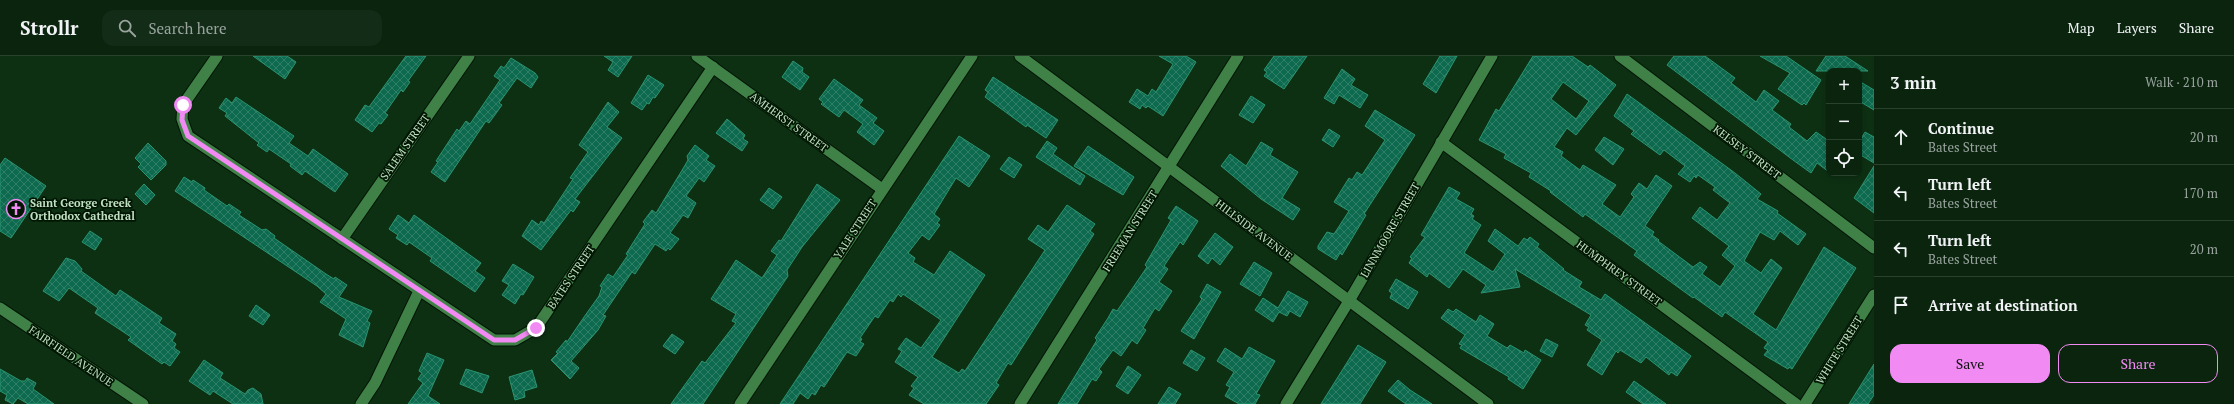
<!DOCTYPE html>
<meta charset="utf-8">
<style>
:root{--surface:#0a240e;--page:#132c17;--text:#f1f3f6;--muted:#99a49e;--line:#2a412e;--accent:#f28af3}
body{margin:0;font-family:"PT Serif",serif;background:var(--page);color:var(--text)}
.controls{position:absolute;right:12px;top:12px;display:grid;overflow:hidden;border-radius:8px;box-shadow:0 2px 6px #0003}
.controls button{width:36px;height:36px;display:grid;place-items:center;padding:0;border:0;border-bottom:1px solid var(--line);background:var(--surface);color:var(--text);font:20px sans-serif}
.stop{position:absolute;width:12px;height:12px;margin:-9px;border:3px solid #f28af3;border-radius:50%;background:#fff}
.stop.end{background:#f28af3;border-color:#fff;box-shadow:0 1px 4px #0008}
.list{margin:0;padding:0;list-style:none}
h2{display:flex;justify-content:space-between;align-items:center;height:52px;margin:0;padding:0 16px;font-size:17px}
h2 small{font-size:13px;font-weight:400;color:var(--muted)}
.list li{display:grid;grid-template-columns:26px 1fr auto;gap:12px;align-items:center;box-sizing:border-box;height:56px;padding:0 16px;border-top:1px solid var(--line)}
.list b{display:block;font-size:15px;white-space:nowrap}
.list p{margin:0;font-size:13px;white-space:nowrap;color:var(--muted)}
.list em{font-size:13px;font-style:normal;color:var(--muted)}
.actions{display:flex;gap:8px;padding:12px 16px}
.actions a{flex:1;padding:9px 0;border:1px solid var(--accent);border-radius:12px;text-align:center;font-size:14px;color:var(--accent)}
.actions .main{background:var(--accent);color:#111}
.icon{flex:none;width:22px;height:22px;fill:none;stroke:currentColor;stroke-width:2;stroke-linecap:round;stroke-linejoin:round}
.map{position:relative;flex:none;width:1874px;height:348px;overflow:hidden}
header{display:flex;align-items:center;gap:24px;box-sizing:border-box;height:56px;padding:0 20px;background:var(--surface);border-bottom:1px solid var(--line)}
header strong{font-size:19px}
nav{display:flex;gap:22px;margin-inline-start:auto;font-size:14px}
.search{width:280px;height:36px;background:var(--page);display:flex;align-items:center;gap:10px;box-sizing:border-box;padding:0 14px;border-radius:12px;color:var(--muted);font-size:15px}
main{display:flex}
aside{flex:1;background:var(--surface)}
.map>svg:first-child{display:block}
</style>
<header>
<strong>Strollr</strong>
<div class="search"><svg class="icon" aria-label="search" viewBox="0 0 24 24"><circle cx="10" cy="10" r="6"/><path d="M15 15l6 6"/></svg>Search here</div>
<nav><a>Map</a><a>Layers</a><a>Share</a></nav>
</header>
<main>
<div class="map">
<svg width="1874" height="348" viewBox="0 0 1874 348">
<defs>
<pattern id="building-cross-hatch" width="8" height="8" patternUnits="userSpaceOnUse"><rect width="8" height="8" fill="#0e6a4e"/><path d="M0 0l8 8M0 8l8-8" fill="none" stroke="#2f7f66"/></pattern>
</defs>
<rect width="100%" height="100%" fill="#0d3013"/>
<g fill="url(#building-cross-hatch)" stroke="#2a9471" fill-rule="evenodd">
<polygon points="253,0 287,0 296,6 285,23"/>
<polygon points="406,0 426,0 408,25 410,26 403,36 401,34 385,57 388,59 381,68 379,67 372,76 355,64 365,49 369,51"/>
<polygon points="604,0 632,0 618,21 608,14 613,6"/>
<polygon points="1159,0 1186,0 1196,6 1163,60 1148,50 1146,52 1142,49 1140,53 1129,46 1137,33 1148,40 1152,33 1156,36 1173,8"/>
<polygon points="1274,0 1307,0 1284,33 1264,20 1267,16 1264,14"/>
<polygon points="1440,0 1457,0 1436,37 1423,28"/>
<path d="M1533,0H1572L1588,11L1590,9L1616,29L1576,79L1567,72L1554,91L1563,96L1561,100L1580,114L1583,109L1616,129L1602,148L1620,161L1634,141L1631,138L1639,127L1647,133L1656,119L1672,130L1645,170L1654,176L1652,179L1659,184L1658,185L1693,211L1700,206L1707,211L1702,218L1720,231L1735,210L1722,199L1729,190L1692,162L1700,151L1717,164L1730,147L1713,134L1715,131L1698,119L1696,122L1694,120L1690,126L1678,118L1685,110L1664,94L1660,99L1631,78L1634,75L1614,60L1627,38L1735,117L1761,138L1757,143L1778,155L1777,157L1806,178L1798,189L1780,175L1774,184L1760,176L1744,205L1761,217L1771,203L1782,212L1753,258L1776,274L1824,191L1856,212L1792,313L1789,311L1788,313L1764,299L1768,294L1764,292L1768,286L1725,256L1722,261L1694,241L1693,242L1634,199L1637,195L1585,158L1583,161L1550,136L1551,135L1529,121L1531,117L1504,102L1506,98L1479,84L1496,53L1499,55ZM1563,26L1589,45L1576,63L1551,43Z"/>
<polygon points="1674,0 1705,0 1735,22 1731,27 1756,46 1764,34 1779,45 1772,54 1791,68 1789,71 1807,85 1816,76 1829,85 1829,116 1817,107 1811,117 1793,104 1667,9"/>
<polygon points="1760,0 1786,0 1821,24 1806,49 1804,47 1802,49 1778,33 1790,17"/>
<polygon points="1826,0 1845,0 1868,15 1816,15"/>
<polygon points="511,2 535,17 538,21 531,32 517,22 499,47 502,49 489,67 486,65 445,126 431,116 438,106 436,105 457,73 459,75 466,65 470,68 500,24 494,20 501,10 504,12"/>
<polygon points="793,5 803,12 802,16 809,21 800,34 782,21"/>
<polygon points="1342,13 1355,23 1351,29 1368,39 1360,52 1339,39 1334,48 1324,42"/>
<polygon points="648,19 664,29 655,42 653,41 649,48 647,47 642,54 631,47"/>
<polygon points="993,21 1058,64 1046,82 1027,69 1026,71 985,41 988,36 985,34"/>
<polygon points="834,23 863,44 859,49 877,62 873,67 884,75 874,89 857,76 863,68 844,54 839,61 821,48 823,46 819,43"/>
<polygon points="1859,25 1874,34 1874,54 1859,45"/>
<polygon points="1251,40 1265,49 1253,67 1239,59"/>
<polygon points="236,41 294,80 289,87 308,100 313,93 348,118 335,136 305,115 302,119 290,110 291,108 269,93 267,96 257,89 259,87 225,60 227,57 219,52 226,42 232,47"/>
<polygon points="608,46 619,56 607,71 622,82 575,143 580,146 573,156 571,154 541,194 522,180 532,164 539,169 541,165 544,167 573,123 570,122 588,96 579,89"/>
<polygon points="1375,54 1415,79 1364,158 1366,159 1342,199 1340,197 1336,204 1318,193 1318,190 1327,176 1334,178 1349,155 1334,146 1349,122 1352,124 1357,116 1362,119 1385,84 1365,70"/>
<polygon points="727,63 745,79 743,83 748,86 742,95 716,77"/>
<polygon points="1329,73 1340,80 1333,91 1322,84"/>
<polygon points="1865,76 1874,81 1874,107 1859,98 1859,86"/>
<polygon points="959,80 990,100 969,131 956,122 934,158 940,163 937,167 940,169 929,184 922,179 908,197 915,202 913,206 934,219 950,195 985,219 932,301 959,317 962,313 965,315 1045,194 1028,183 1038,169 1048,176 1067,149 1095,168 1090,175 1094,178 1011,309 1008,307 996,327 999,329 986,348 924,348 909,339 914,332 911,330 918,321 895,306 902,295 898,293 906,282 921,292 941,264 903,238 901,241 898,238 893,246 890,244 878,262 875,260 860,282 862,283 860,286 864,288 856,300 847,296 824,331 821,329 815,339 812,337 808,343 800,337 793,348 780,348"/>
<polygon points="1604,81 1624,93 1613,109 1595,94"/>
<polygon points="1047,85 1057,92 1053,98 1085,120 1080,129 1036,101"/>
<polygon points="1261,86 1273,93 1270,99 1298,116 1282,142 1300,153 1293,164 1261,143 1221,110 1230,98 1246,110"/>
<polygon points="148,87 166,105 166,109 151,124 138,111 141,108 135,102"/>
<polygon points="695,89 709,100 706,104 715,110 704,126 699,122 686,140 696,147 688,162 683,159 670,177 679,183 670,194 668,192 666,195 655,188 635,218 632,216 603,259 606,260 598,274 571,305 579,312 570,323 551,304 558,297 556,296 566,284 567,286 584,261 599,240 602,231 600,230 608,218 613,221 628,199 626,198 645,168 643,166 652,154 656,157 684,111 688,104 687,100"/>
<polygon points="1088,90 1134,121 1123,139 1074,110"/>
<polygon points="1009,101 1022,109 1014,122 1000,113"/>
<polygon points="5,102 46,130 11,182 0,175 0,109"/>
<polygon points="1874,110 1874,157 1854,142"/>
<polygon points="184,121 192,126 193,124 205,132 204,134 227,150 229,148 241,156 239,159 262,174 266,173 275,180 274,182 326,218 334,223 335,221 347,229 339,241 372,255 367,265 370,267 363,291 339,279 346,263 320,246 326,238 317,230 175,135"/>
<polygon points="144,128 155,139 146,149 135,138"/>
<polygon points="817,128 840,144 802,191 787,214 788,220 703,348 671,348 702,305 705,307 736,267 732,265 736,258 711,243 724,223 736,204 762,222 777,199 771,195 779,184 781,185"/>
<polygon points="1449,131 1460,137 1456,143 1474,153 1471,158 1474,160 1472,163 1481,169 1464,197 1493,216 1505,198 1488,185 1495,173 1518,190 1524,182 1527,184 1530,181 1539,188 1537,191 1564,213 1563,214 1582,226 1579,231 1601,244 1605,238 1691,300 1677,320 1671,316 1669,319 1646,301 1641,307 1620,294 1618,297 1616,295 1602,319 1587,309 1602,284 1587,274 1589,271 1585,269 1591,259 1515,213 1520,231 1481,237 1486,229 1463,213 1449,232 1429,217 1427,221 1409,207 1412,202 1410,201 1425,181 1421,179"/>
<polygon points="769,132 782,141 773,153 760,144"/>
<polygon points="1176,150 1198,165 1183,189 1180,186 1164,210 1168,213 1159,226 1172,235 1159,255 1155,252 1143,272 1146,274 1137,288 1132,284 1121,300 1113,294 1099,313 1102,316 1096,325 1092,323 1077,348 1058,348 1097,284 1095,282 1108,262 1113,253 1117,255 1147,211 1145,209 1171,164 1168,162"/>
<polygon points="398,159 409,167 414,159 481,207 475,215 485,222 475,236 430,205 432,202 409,186 407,189 396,182 398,179 389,173"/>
<polygon points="90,175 102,183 95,194 82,186"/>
<polygon points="1215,177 1233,191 1220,209 1212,202 1208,208 1198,200"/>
<polygon points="66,202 75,205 82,213 81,215 116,240 120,234 162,262 159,267 176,278 172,285 176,288 174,292 180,296 170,310 164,306 162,308 128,284 131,281 95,257 98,252 69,232 59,245 43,235"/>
<polygon points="1254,206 1272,217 1260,240 1240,228"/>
<polygon points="513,208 534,221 523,239 521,238 515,248 502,239 509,229 502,225"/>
<polygon points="1396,223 1418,236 1408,253 1390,242 1392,237 1389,235"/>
<polygon points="1207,228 1221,236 1194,283 1181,275 1202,243 1200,241"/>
<polygon points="1288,235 1308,246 1300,261 1290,255 1287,260 1279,256 1273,266 1255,254 1263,242 1278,252"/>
<polygon points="256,249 270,259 263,269 249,260"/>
<polygon points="1448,253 1453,256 1456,253 1476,266 1480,259 1494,268 1487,280 1507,292 1510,289 1524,297 1525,294 1541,304 1523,333 1508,323 1509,321 1460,292 1462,289 1459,288 1465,279 1441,262"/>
<polygon points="672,278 684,286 675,298 663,290"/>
<polygon points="1546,283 1558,289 1552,301 1540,295"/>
<polygon points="1358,289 1386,306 1360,348 1321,348"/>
<polygon points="1249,291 1275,305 1256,338 1260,339 1255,348 1239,348 1225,340 1230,331 1226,329 1234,316 1217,305 1225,292 1242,303"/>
<polygon points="1191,294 1205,302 1197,315 1183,307"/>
<polygon points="427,297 444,304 428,340 440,348 408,348 423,327 418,323 422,317 419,315"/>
<polygon points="204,304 223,317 220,322 245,338 248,334 253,332 261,338 263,348 233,348 213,335 210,339 189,325"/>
<polygon points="1874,308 1874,339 1868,348 1849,348"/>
<polygon points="1128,310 1141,319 1128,338 1116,330"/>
<polygon points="0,313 21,325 25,325 27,322 36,327 33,333 54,348 28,348 18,342 13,348 5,344 7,339 0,335"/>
<polygon points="466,313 489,320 482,337 460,328"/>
<polygon points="532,314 537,331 524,335 525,341 515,344 509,321"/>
<polygon points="1398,324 1410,334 1432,348 1406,348 1388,335"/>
<polygon points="1634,325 1666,348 1643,348 1626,336"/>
<polygon points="1169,331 1181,338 1175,348 1158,348"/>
</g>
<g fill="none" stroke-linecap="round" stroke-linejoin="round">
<g stroke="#031505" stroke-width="13">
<g id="minor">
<polyline points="217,0 183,49 182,63 188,80 494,284 515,284 536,272 713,11"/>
<polyline points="697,0 882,133"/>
<polyline points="1020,0 1488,348"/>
<polyline points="1620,0 1874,192"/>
<polyline points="1441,86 1796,348"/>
<polyline points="342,183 469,0"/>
<polyline points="361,348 375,327 419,235"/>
<polyline points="740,348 972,0"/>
<polyline points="1020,348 1238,0"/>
<polyline points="1286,348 1349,245 1492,0"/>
</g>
</g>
<g stroke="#031505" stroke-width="13">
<g id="secondary">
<polyline points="0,252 143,348"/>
<polyline points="1805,348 1874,239"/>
</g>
</g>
<use href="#minor" stroke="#408148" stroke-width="11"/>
<use href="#secondary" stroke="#408148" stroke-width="11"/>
</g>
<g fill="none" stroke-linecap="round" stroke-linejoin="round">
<polyline stroke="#f28af3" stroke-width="5" points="183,49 182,64 188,80 494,284 515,284 536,272"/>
</g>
<defs>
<g id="church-ring" transform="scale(1)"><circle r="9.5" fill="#001602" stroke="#f28af3" stroke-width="1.5"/><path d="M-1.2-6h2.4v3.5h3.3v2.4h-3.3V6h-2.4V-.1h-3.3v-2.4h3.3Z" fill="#f28af3"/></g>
</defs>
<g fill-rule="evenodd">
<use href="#church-ring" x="16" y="153"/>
</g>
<g text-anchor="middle" stroke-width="3.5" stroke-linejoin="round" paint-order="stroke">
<g font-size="11" fill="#bfe0c1" stroke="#001602">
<text transform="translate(789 66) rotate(36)" y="4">AMHERST STREET</text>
<text transform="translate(405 91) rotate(-55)" y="4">SALEM STREET</text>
<text transform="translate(1747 96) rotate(37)" y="4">KELSEY STREET</text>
<text transform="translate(855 173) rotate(-57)" y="4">YALE STREET</text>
<text transform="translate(1254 174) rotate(37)" y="4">HILLSIDE AVENUE</text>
<text transform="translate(1390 174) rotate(-60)" y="4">LINNMOORE STREET</text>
<text transform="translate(1130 175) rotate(-58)" y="4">FREEMAN STREET</text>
<text transform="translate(1619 217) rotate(36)" y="4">HUMPHREY STREET</text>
<text transform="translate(571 221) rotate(-56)" y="4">BATES STREET</text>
<text transform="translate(1839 294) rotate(-58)" y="4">WHITE STREET</text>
<text transform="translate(71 300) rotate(34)" y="4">FAIRFIELD AVENUE</text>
</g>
<g font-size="11" font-weight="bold" fill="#bfe0c1" stroke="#001602" text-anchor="start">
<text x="30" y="151">Saint George Greek<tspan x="30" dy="13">Orthodox Cathedral</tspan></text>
</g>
</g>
</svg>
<div class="controls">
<button>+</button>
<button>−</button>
<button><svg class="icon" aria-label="locate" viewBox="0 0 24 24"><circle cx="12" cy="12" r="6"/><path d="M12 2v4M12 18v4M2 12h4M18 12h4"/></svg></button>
</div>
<div class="stop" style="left:183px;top:49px"></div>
<div class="stop end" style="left:536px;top:272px"></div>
</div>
<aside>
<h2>3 min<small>Walk · 210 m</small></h2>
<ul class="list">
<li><svg class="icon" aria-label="ahead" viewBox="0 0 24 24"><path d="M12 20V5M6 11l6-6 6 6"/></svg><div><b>Continue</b><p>Bates Street</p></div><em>20 m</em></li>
<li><svg class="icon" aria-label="left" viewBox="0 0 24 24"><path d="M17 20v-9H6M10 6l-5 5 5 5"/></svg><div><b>Turn left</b><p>Bates Street</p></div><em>170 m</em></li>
<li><svg class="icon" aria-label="left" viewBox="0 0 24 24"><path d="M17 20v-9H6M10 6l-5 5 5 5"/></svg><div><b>Turn left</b><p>Bates Street</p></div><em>20 m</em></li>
<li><svg class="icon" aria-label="arrive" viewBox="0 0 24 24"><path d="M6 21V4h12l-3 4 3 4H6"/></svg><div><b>Arrive at destination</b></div></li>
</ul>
<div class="actions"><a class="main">Save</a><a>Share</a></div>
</aside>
</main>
